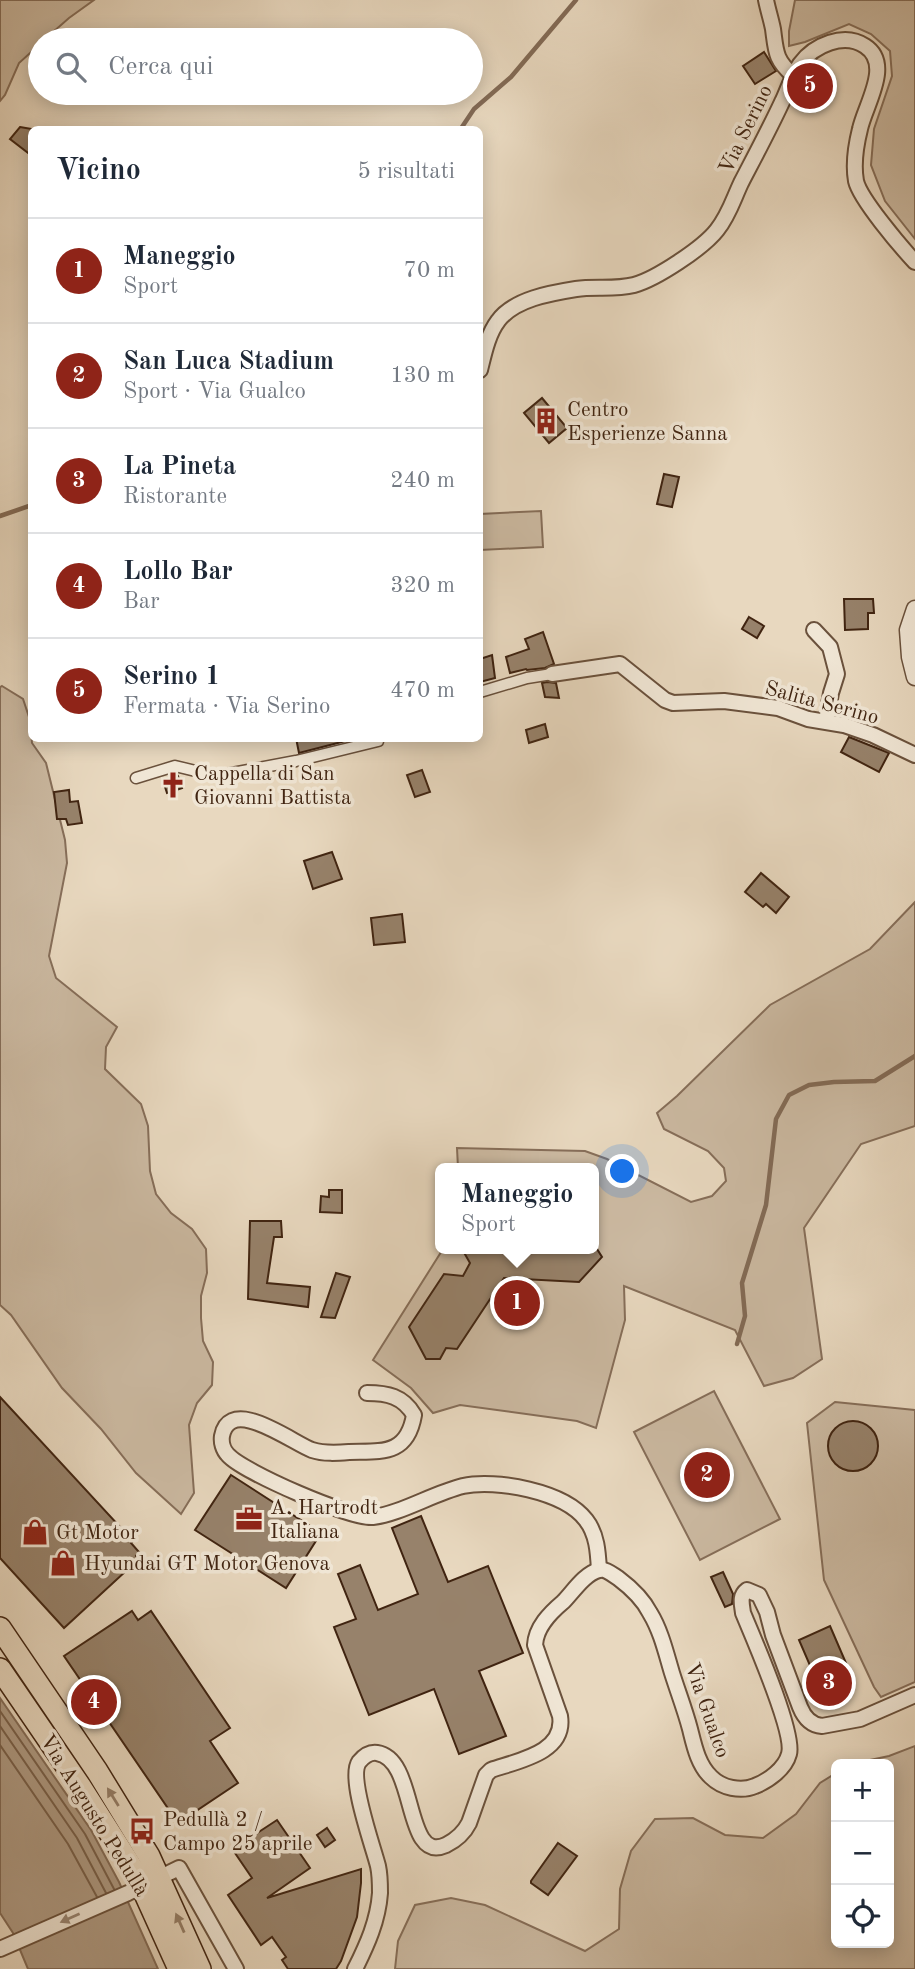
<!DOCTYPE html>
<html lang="it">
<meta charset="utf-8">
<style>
:root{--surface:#fff;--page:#f2f2f3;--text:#1f2937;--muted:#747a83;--line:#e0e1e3;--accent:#8f2418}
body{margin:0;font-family:"Old Standard TT",serif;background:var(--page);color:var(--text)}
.controls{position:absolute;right:21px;bottom:21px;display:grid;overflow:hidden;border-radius:10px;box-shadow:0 4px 18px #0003}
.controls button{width:63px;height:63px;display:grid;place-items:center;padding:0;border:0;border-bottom:2px solid var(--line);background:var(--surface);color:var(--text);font:35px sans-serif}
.you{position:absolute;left:623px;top:1172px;width:24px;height:24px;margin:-18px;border:5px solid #fff;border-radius:50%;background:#1a73e8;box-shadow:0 0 0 10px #1a73e833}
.badge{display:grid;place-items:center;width:46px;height:46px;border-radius:50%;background:var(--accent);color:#fff;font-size:23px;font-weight:700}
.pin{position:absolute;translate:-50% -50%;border:4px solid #fff;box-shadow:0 2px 7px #0006}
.popup{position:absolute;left:435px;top:1163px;width:164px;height:91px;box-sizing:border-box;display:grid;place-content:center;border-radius:10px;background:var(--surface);filter:drop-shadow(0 2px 5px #0005);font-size:23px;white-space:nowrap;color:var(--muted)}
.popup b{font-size:26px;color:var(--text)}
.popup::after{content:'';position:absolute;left:50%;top:100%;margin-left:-14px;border:14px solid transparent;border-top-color:var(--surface)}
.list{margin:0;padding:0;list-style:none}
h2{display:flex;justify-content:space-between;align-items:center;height:91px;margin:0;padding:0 28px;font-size:30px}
h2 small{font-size:23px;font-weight:400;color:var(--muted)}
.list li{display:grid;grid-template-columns:46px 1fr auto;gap:21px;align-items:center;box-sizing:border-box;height:105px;padding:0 28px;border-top:2px solid var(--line)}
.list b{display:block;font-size:26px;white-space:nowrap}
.list p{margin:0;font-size:23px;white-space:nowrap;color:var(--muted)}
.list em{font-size:23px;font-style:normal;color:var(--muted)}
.icon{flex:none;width:38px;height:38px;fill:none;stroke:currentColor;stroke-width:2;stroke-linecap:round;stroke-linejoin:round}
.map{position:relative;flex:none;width:915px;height:1969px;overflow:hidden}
.search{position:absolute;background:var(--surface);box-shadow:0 4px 18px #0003;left:28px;top:28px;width:455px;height:77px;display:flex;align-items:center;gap:18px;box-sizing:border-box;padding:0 24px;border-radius:38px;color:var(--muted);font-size:26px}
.panel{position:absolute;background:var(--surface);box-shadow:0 4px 18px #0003;left:28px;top:126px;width:455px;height:616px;border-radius:10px}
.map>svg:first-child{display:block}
</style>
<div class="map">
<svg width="915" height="1969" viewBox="0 0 915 1969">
<rect width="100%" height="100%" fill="#e8d8bf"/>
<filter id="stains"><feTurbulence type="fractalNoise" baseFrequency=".00286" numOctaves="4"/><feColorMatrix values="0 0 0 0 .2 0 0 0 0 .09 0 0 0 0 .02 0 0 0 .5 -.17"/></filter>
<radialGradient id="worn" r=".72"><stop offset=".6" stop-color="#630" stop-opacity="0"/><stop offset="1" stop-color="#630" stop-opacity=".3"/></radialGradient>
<g fill="#cbb9a1" stroke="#866e59" stroke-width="2">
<polygon points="0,0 94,0 69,18 44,40 40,40 40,44 19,63 5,95 0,101"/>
<polygon points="795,0 915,0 915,239 885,201 871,165 874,129 892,76 890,51 871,34 849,24 805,42 789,46 789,31"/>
<polygon points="541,511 543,547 480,550 480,514"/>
<polygon points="2,686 23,699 30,720 32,743 46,763 65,840 67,863 49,956 56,978 117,1027 106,1047 105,1069 141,1104 148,1126 150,1171 156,1194 171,1213 192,1229 206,1249 207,1273 201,1296 201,1318 203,1341 213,1362 212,1385 197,1403 189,1425 194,1493 181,1514 136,1473 101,1429 62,1388 11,1315 0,1305 0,687"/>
<polygon points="915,902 915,1126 861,1144 804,1228 822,1359 793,1378 764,1386 735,1330 624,1286 625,1320 596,1428 577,1421 460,1405 433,1413 411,1388 373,1360 443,1249 594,1249 594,1168 458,1168 457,1148 585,1151 607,1159 691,1202 712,1196 726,1181 724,1168 708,1151 664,1129 657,1113 677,1096 770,1005 870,949"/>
<polygon points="714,1391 780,1519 700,1560 634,1432"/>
<polygon points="835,1402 915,1410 915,1682 881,1697 874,1687 824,1580 807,1423"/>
<polygon points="915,1746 915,1969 395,1969 398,1941 415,1905 451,1898 485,1905 585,1951 619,1929 620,1889 631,1851 655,1819 693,1818 725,1835 763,1838 796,1814 820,1783 836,1773 836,1943 889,1943 889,1764 851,1764 889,1756"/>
</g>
<polygon fill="#af9b84" stroke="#836b56" stroke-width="2" points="0,1698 91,1830 119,1882 158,1969 28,1969 13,1933 0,1913"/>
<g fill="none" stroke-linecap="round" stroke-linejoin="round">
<g stroke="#78604a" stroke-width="2">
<polyline points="0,1711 85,1834 114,1889"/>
<polyline points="0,1726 77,1838 106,1893"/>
<polyline points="0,1745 68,1844 97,1897"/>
</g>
<g stroke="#836b56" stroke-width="4.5">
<polyline points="460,130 474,109 511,77 576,0"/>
<polyline points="0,516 32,505"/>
<polyline points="737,1344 745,1316 742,1283 766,1205 776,1119 789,1095 809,1085 834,1082 875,1081 915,1056"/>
</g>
</g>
<g fill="#97826b" stroke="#402411" stroke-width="2">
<polygon points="764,52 776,71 755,84 743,66"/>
<polygon points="20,127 32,129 32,156 10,139"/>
<polygon points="542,398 567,428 549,443 524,413"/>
<polygon points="664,474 679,477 672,507 657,504"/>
<polygon points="844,599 873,599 874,613 868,613 868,629 845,630"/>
<polygon points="749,617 764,626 757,638 742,629"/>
<polygon points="543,632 554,664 545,668 527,670 526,669 510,673 506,657 529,649 525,639"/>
<polygon points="492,655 495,678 480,682 480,659"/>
<polygon points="547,682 556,683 559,698 545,697 542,683"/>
<polygon points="545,724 548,737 529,743 526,730"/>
<polygon points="849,737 889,753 879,772 841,752"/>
<polygon points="296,738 357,738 299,753"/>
<polygon points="422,770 430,792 415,797 407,775"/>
<polygon points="178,776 182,788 167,793 163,781"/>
<polygon points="69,790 70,802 78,801 82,823 68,825 66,819 57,819 54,792"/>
<polygon points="332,852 342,879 313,889 304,861"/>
<polygon points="761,873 789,897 776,913 766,904 763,907 745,892"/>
<polygon points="402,914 405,942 374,945 371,918"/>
<polygon points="329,1190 342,1190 342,1213 320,1212 321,1196 329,1197"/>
<polygon points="250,1221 281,1221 282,1237 274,1237 267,1283 310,1287 308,1307 248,1299"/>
<polygon points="462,1249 597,1249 602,1257 579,1282 504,1278 457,1349 446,1348 440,1359 426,1359 409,1327 444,1274 463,1276 470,1263"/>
<polygon points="336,1273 350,1277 335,1318 321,1317"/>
<polygon points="0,1397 133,1541 131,1543 139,1552 136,1556 139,1559 64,1628 0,1558"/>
<circle cx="853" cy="1446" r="25"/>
<polygon points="231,1475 321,1533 286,1588 195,1530"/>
<polygon points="421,1516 448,1582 488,1566 523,1653 479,1671 506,1736 459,1754 434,1689 369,1715 334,1627 356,1619 338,1574 360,1565 378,1610 418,1594 392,1528"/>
<polygon points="723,1572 733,1594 732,1604 725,1607 711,1577"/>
<polygon points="132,1611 138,1620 151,1611 230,1728 210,1741 238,1783 178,1823 64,1656"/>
<polygon points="830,1626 852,1677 821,1691 799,1640"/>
<polygon points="277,1820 310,1868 267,1898 361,1869 361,1883 357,1917 341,1961 336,1969 288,1969 282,1960 286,1957 272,1937 261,1945 228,1895 252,1878 235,1853 241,1849 239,1845"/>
<polygon points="327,1828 335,1840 325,1847 317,1835"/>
<polygon points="558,1843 577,1856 548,1895 531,1883 531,1881"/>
</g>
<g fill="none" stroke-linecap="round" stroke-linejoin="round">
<g stroke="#6a513c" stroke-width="13">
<g id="pedestrian">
<polyline points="480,692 527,678 552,674"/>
<polyline points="136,778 175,766 216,776 296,761 378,741 378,738"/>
</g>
</g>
<g stroke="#6a513c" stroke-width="18">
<g id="minor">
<path d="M766,0C768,10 771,19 773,29C776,51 775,60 793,75"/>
<path d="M480,370C484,354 488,334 498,321C514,299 551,293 576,289C595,286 614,290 634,285C656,279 703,248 717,230C729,215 733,200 741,183C755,156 769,130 782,102C788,90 792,75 800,64C814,45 844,32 865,46C893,64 865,105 860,129C856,145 853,164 856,181C860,199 901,247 915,262"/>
<polyline points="814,630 830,647 837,674 831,693 826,721"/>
<polyline points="552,674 620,664 665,700 673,703 724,701 778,708 808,719 844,725 873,735 915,755"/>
<path d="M367,1393C387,1393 403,1396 414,1415C407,1456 381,1451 349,1452C337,1453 324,1454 312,1450C294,1444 230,1394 222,1436C221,1442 223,1450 228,1455C243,1472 351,1519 373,1517C400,1514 434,1493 463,1486C496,1479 564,1491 586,1520C597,1534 598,1552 599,1570"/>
<polyline points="0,1949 128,1893 179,1868 236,1969"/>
<path d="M355,1969C367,1945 378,1921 380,1893C380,1884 380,1875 378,1866C373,1846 348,1778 359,1762C364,1756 370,1752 377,1753C418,1759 403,1864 446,1845C456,1840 464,1833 469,1823L486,1775L491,1770C517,1761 566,1753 560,1716L535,1645C536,1627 550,1613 563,1602C573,1592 584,1574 599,1570C605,1568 613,1575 618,1578C630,1587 643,1599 650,1613C661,1631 666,1653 672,1673C678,1692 685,1710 690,1729C694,1745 698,1765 711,1777C722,1788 741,1792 755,1786C768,1781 785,1769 789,1754C795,1733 753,1637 743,1613C742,1604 739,1596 747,1590L759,1595L767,1612L773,1635L800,1707C804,1717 810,1725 822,1726L860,1719L915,1695"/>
</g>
</g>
<g stroke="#6a513c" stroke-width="19">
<polyline id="tertiary" points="915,609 908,630 910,657 915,677"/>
</g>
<g stroke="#402411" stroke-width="24">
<g id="primary">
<polyline points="0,1628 97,1771 149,1856 200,1969"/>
<polyline points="0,1669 80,1786 136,1874 179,1969"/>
</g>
</g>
<use href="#pedestrian" stroke="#f0e6d5" stroke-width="10"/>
<use href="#minor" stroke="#f0e6d5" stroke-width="14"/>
<use href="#tertiary" stroke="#f0e6d5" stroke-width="16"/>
<use href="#primary" stroke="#e8d8bf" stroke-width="21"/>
</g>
<defs><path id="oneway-solid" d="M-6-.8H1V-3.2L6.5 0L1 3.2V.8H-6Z" transform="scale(1.75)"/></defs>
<g fill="#947e68">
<use href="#oneway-solid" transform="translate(113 1797) rotate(-122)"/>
<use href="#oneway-solid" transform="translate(180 1923) rotate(-114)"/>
</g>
<use fill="#988573" href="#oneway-solid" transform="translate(70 1918) rotate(156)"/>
<defs>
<g id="building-bare" transform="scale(2.1)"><path d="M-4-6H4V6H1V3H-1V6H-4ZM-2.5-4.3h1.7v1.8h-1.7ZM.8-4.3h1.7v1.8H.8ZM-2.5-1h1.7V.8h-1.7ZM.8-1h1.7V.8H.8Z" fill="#8f2418" stroke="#f0e6d5" stroke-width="2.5" paint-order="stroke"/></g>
<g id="church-bare" transform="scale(2.1)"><path d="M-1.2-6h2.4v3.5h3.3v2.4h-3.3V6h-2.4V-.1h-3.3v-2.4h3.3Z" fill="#8f2418" stroke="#f0e6d5" stroke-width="2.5" paint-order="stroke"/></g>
<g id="office-bare" transform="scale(2.1)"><path d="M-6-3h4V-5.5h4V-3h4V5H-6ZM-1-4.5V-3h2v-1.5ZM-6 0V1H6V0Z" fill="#8f2418" stroke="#f0e6d5" stroke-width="2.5" paint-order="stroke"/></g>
<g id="shop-bare" transform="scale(2.1)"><path d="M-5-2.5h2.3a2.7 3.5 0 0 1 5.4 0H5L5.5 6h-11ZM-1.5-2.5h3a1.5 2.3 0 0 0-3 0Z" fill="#8f2418" stroke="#f0e6d5" stroke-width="2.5" paint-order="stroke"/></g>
<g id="bus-bare" transform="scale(2.1)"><path d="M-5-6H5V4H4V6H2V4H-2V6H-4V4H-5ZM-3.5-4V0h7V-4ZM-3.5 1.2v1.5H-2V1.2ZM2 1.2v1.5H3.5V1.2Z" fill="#8f2418" stroke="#f0e6d5" stroke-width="2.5" paint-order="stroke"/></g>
</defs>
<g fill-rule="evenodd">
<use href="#building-bare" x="546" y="421"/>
<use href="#church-bare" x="173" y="785"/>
<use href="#office-bare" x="249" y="1519"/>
<use href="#shop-bare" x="35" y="1532"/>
<use href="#shop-bare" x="63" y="1563"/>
<use href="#bus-bare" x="142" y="1831"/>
</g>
<g text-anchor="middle" stroke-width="7" stroke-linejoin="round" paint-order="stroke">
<g font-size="21" fill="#402411" stroke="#f0e6d5">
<text transform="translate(745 129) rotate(-64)" y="7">Via Serino</text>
<text transform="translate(822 702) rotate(15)" y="7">Salita Serino</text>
<text transform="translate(708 1710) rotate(71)" y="7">Via Gualco</text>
<text transform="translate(95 1815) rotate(58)" y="7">Via Augusto Pedullà</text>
</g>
<g font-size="21" fill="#402411" stroke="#f0e6d5" text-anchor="start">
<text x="567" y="416">Centro<tspan x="567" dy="24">Esperienze Sanna</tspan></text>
<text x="194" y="780">Cappella di San<tspan x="194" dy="24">Giovanni Battista</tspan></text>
<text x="270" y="1514">A. Hartrodt<tspan x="270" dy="24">Italiana</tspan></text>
<text x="56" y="1539">Gt Motor</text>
<text x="84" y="1570">Hyundai GT Motor Genova</text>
<text x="163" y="1826">Pedullà 2 /<tspan x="163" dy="24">Campo 25 aprile</tspan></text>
</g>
</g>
<rect width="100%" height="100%" filter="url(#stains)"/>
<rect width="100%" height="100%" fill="url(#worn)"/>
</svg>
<div class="controls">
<button>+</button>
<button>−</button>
<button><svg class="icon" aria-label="locate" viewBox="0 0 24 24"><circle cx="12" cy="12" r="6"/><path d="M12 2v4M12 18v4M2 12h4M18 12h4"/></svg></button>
</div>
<div class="you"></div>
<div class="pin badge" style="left:517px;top:1303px">1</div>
<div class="popup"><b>Maneggio</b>Sport</div>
<div class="pin badge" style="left:707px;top:1475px">2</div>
<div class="pin badge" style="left:829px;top:1683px">3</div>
<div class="pin badge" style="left:94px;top:1702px">4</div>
<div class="pin badge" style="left:810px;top:86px">5</div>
<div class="search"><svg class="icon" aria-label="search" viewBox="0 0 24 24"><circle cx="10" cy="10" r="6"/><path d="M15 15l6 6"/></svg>Cerca qui</div>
<section class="panel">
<h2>Vicino<small>5 risultati</small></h2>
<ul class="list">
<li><span class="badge">1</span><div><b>Maneggio</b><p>Sport</p></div><em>70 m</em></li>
<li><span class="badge">2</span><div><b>San Luca Stadium</b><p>Sport · Via Gualco</p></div><em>130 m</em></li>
<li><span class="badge">3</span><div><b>La Pineta</b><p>Ristorante</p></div><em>240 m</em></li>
<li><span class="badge">4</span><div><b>Lollo Bar</b><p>Bar</p></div><em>320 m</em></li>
<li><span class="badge">5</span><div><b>Serino 1</b><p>Fermata · Via Serino</p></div><em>470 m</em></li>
</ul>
</section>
</div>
